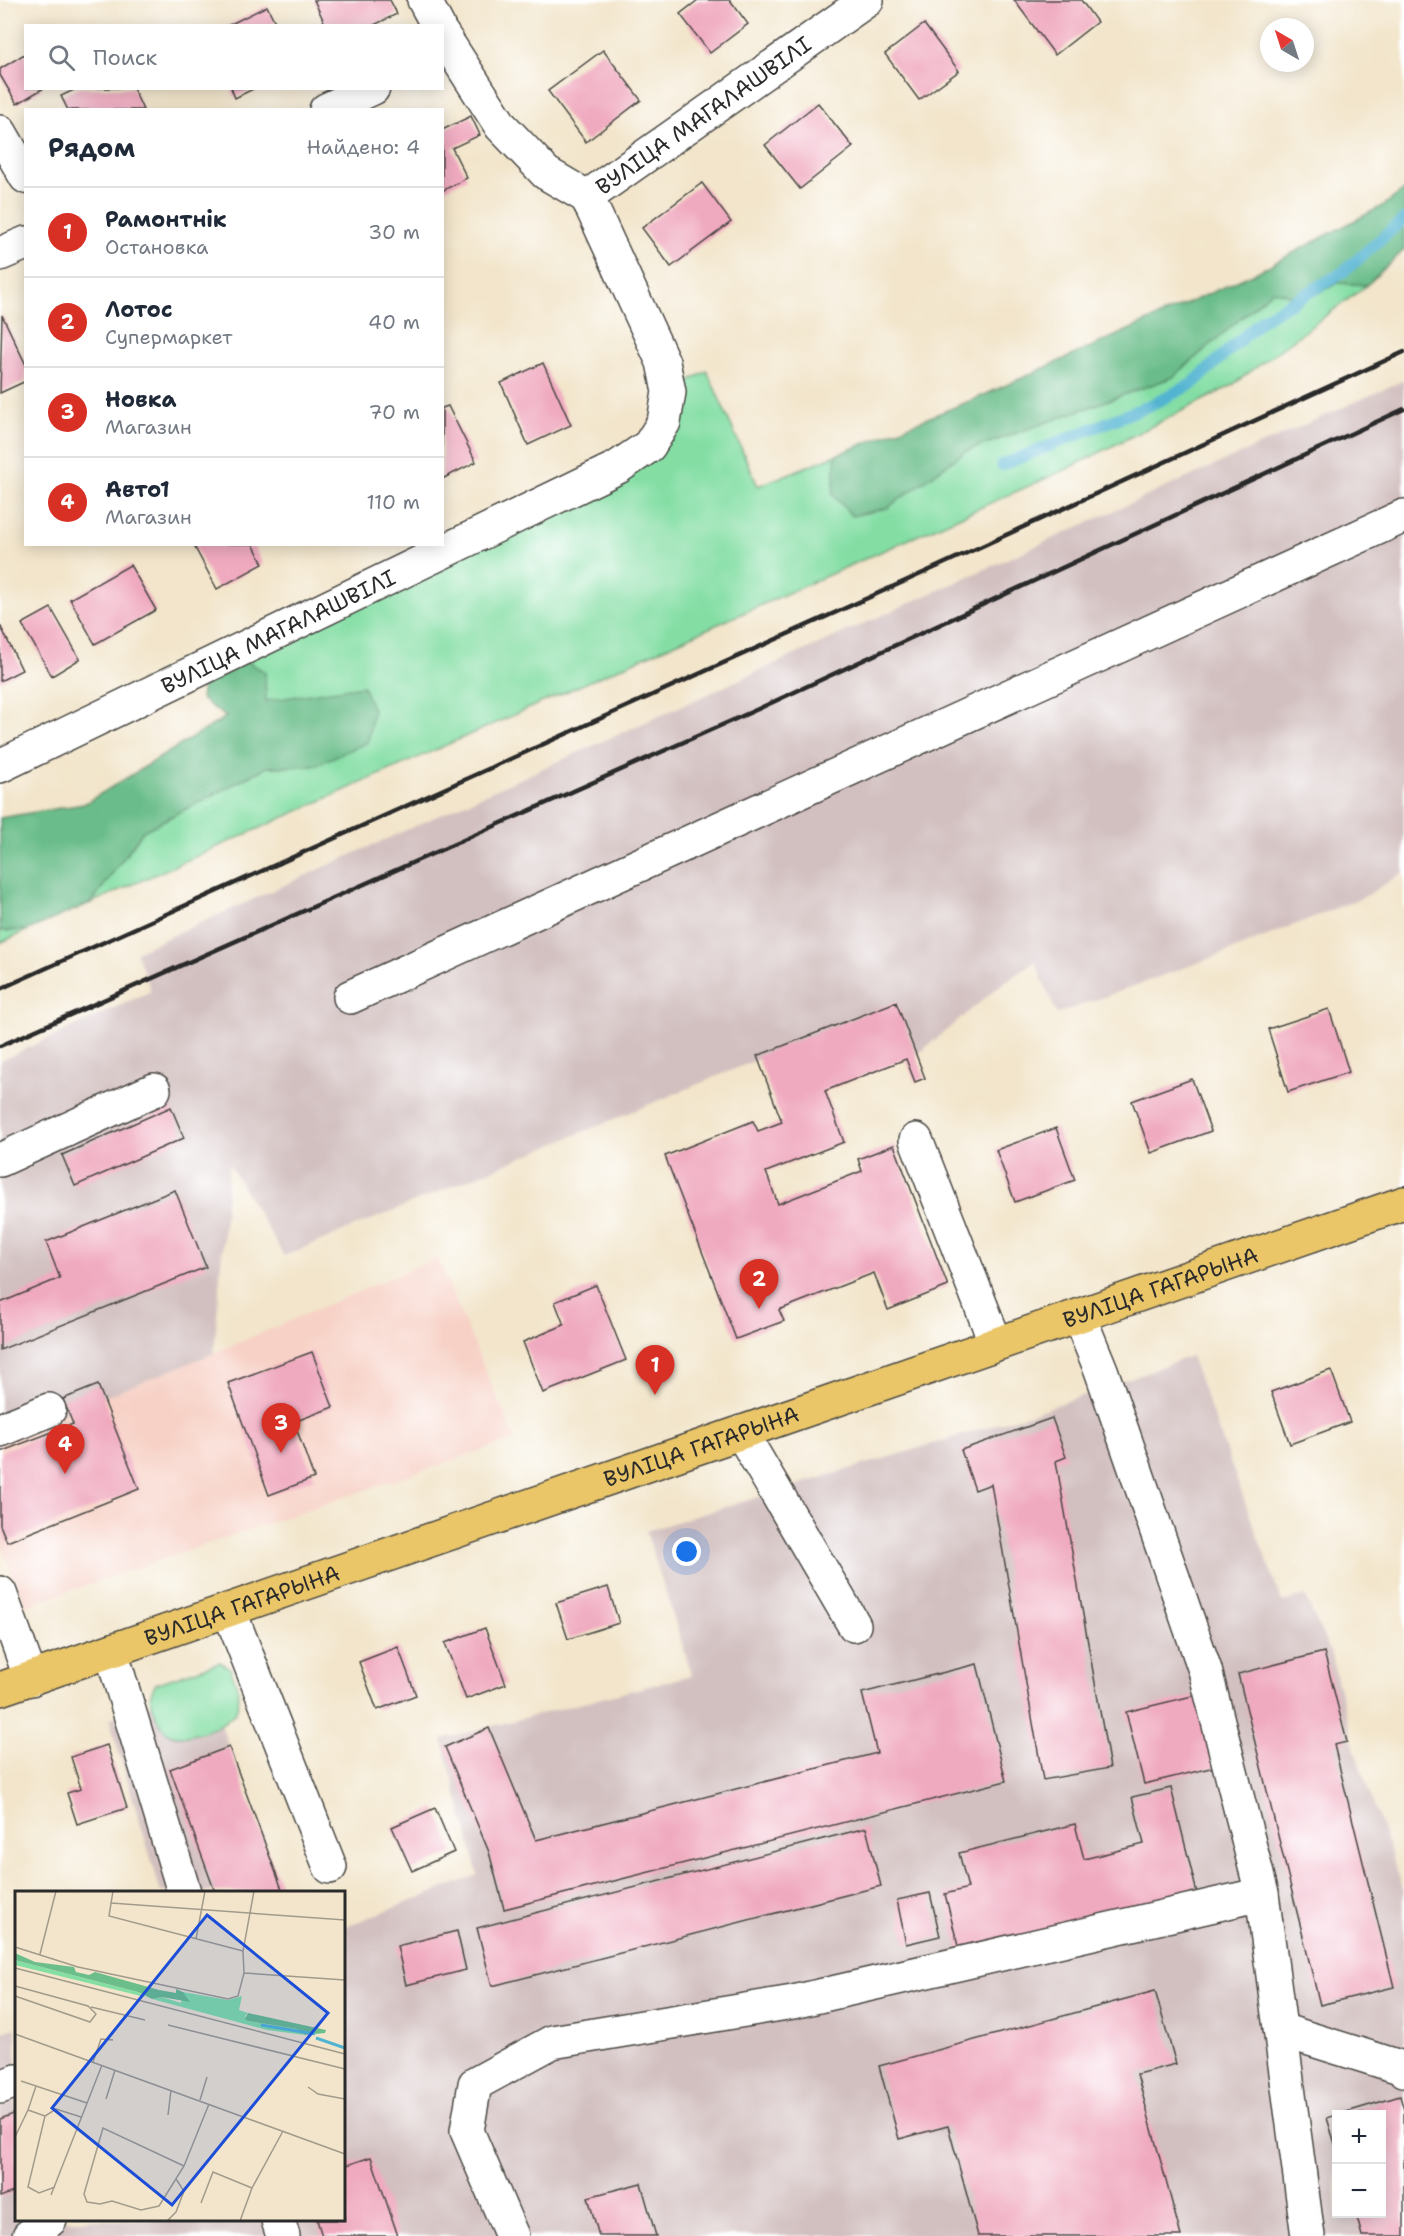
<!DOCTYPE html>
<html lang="ru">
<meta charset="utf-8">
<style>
:root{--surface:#fff;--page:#f6f6f7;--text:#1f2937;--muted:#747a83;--line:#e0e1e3;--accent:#d93025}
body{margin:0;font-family:"Shantell Sans",sans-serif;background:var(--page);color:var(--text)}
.controls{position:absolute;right:18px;bottom:18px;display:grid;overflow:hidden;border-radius:0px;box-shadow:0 3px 15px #0003}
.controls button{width:54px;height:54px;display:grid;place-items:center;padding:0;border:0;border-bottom:2px solid var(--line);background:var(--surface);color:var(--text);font:30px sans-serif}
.compass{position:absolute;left:1260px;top:18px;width:54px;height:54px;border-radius:50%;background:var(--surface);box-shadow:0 3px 15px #0003;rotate:321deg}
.you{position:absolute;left:687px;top:1552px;width:21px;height:21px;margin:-15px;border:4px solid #fff;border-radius:50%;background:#1a73e8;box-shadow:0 0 0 9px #1a73e833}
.badge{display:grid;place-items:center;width:39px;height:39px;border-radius:50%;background:var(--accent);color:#fff;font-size:20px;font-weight:700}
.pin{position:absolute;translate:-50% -50px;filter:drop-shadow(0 2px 3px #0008)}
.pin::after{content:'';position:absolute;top:32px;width:21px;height:18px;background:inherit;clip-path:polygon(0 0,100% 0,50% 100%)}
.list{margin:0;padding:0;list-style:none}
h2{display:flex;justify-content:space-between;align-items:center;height:78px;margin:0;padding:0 24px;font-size:26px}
h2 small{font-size:20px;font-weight:400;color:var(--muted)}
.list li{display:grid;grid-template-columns:39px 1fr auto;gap:18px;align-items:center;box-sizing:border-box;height:90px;padding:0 24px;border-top:2px solid var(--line)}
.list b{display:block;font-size:22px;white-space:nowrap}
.list p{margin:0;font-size:20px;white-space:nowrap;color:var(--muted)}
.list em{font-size:20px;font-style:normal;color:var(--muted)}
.icon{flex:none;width:33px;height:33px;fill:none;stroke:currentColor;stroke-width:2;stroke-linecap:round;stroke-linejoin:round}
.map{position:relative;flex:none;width:1404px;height:2236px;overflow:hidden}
.search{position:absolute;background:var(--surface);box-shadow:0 3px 15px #0003;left:24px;top:24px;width:420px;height:66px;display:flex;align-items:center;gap:15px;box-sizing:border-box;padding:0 21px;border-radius:0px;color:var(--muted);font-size:22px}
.panel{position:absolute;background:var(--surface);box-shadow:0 3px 15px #0003;left:24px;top:108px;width:420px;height:438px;border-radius:0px}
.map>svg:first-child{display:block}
</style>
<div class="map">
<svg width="1404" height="2236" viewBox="0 0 1404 2236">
<rect width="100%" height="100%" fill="#fff"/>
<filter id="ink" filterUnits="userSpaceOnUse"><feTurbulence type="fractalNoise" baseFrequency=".0167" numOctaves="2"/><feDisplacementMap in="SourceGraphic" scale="12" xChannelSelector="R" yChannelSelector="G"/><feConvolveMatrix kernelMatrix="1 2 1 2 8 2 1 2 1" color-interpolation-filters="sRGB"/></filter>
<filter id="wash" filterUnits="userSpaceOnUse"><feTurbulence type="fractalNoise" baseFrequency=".008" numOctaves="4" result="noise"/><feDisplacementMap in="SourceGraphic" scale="24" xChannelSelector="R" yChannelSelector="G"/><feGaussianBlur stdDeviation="1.35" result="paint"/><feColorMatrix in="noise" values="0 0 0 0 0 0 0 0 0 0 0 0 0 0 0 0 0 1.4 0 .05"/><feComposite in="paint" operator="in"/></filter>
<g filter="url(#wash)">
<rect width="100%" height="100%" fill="#f2e5cb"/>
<polygon fill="#f7d1c6" points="437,1258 515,1439 25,1606 0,1542 0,1439 214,1353"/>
<g fill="#d2bfbf" fill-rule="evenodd">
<polygon points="1404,380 1404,872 1366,896 1222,954 1057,1014 1035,962 1003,983 917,1055 896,1002 284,1256 229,1164 214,1353 0,1439 0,1061 151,991 136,952"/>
<path d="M1191,1356L1282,1602L1305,1596L1330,1651L1355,1751L1404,1891V2236H0V2033L16,2028V2220H344V1927L478,1875L442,1739L692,1675L646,1531L1034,1413ZM1336,2114H1382V2214H1336Z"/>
<polygon points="207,1686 229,1747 283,1892 161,1892 109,1719"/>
</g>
<g fill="#84dea4" stroke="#588468" stroke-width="1.5">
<polygon points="1338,283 1367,285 1231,386 1067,469 91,903 143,831 267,767 313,766 265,701 243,659 626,477 683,384 707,371 758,486 836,455 833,495 887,508 966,451 1173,377 1273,290 1304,300"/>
<polygon points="28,930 0,943 0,931"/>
<path d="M220,1662L230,1668C235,1682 244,1697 235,1712C225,1727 184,1743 168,1733C156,1725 154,1709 150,1696L155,1684Z"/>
</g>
<g fill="#6bbd8a" stroke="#4b745a" stroke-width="1.5">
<polygon points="1404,190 1404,250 1367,285 1338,283 1304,300 1273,290 1173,377 966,451 887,508 852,516 833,495 836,455 982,396 1257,272 1384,205"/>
<polygon points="243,659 265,672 266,701 363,686 373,710 368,742 313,766 267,767 143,831 91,903 28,930 0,931 0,818 84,804 226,717 201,699 204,675"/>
</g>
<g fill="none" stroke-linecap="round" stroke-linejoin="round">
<polyline stroke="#52b4d1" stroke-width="12" points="1002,465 1153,404 1192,384 1263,319 1342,273 1404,219"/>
</g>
<g id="blocks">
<g fill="#f0aac0">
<polygon points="314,0 390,0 397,14 372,26 326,26"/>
<polygon points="698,0 730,0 748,24 710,53 680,14"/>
<polygon points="1014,0 1081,0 1097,22 1055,55"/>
<polygon points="267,6 277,26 227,26"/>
<polygon points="924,24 959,71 919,100 885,54"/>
<polygon points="603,50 641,100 586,142 548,91"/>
<polygon points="26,53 26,88 44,88 17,104 0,75 0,69"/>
<polygon points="78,88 133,88 143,110 68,110 61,96"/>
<polygon points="231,88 255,88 235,98"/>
<polygon points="818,103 853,147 800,189 765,145"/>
<polygon points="471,116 480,135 452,148 467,178 442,191 442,130"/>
<polygon points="702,183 731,222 671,267 642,228"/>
<polygon points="2,315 26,365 26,381 0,393"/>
<polygon points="543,363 571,425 528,445 501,383"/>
<polygon points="448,406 476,462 442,479 442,408"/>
<polygon points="193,544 253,544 263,564 217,589"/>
<polygon points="130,565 156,610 95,644 70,599"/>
<polygon points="51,608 80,659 52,676 22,624"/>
<polygon points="0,625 22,670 0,681"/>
<polygon points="896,1002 925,1078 915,1082 906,1059 825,1091 844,1142 766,1172 778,1204 862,1171 858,1159 894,1145 948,1286 888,1310 874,1273 779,1310 784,1321 736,1339 665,1156 753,1121 758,1131 782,1122 757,1056"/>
<polygon points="1329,1009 1349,1072 1288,1092 1268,1029"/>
<polygon points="1192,1079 1211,1131 1151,1153 1132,1101"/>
<polygon points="171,1107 184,1138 75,1186 62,1155"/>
<polygon points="1056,1128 1075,1180 1015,1202 996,1150"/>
<polygon points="175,1190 206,1267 0,1350 0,1303 60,1278 46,1242"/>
<polygon points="596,1285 626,1360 543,1393 523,1342 564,1325 555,1302"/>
<polygon points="312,1352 333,1407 294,1422 314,1478 269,1495 228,1383"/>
<polygon points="1331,1370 1350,1422 1290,1444 1271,1392"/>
<polygon points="98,1385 139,1489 7,1542 0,1525 0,1452 73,1424 63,1399"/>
<polygon points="1052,1418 1066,1457 1056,1461 1110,1768 1043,1780 991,1484 975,1490 961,1450"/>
<polygon points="608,1587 619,1623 568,1639 556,1603"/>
<polygon points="485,1628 506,1684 466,1699 445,1643"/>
<polygon points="398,1647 416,1695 377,1710 359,1662"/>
<polygon points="1324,1652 1347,1742 1334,1745 1394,1987 1320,2005 1238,1674"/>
<polygon points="977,1664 1006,1781 504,1909 489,1852 445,1747 489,1728 536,1840 877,1753 862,1693"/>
<polygon points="1205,1693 1223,1765 1144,1784 1126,1712"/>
<polygon points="107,1745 127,1808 77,1824 67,1793 81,1789 71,1757"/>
<polygon points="229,1747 283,1892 215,1892 170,1769"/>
<polygon points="1171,1788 1197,1893 960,1954 945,1894 968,1888 959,1853 1075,1824 1084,1859 1144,1844 1132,1797"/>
<polygon points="435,1808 454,1852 412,1871 392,1827"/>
<polygon points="866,1828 881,1886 492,1986 477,1928"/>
<polygon points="930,1893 940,1936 906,1944 897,1900"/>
<polygon points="457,1931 466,1970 406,1985 397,1946"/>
<polygon points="1155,1991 1176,2064 1137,2074 1181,2236 978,2236 948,2126 899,2139 879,2066"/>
<polygon points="1400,2096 1404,2110 1404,2236 1362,2236 1356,2214 1382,2214 1382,2114 1340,2114"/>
<polygon points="16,2113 16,2191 0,2197 0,2119"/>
<polygon points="1336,2115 1336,2147 1327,2118"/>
<polygon points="371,2157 398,2236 322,2236 317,2220 344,2220 344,2166"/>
<polygon points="641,2183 656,2236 599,2236 588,2197"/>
</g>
</g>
</g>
<g filter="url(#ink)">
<use href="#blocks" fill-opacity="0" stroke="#494743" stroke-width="1.5"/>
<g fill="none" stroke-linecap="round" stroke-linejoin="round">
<g stroke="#494743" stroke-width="36">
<g id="minor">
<polyline points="424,0 438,26"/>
<polyline points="442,34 501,126 546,173 587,197"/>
<polyline points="326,110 373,88"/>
<polyline points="0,132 26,177"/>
<polyline points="0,254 26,243"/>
<path id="s1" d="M0,766L618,467L649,446L664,422L669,392L663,362L587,197L867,0"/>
<polyline points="350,997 1404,516"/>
<polyline points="916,1140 996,1344"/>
<polyline points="0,1160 154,1090"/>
<polyline points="1079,1316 1101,1370 1205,1670 1262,1894 1308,2236"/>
<polyline points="0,1430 49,1410"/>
<polyline points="741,1432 854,1625"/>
<polyline points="0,1593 31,1679"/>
<polyline points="229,1610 330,1867"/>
<polyline points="111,1651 184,1892"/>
<polyline points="1281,2030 1403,2068 1404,2070"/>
<polyline points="0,2087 16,2081"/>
<polyline points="278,2220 283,2236"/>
<polyline points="29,2236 50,2220"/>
<polyline points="512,2236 467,2131 475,2084 552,2042 793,2002 1262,1894"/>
</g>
</g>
<g stroke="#494743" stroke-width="36">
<g id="major">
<path id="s2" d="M0,1689L1404,1203"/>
</g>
</g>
<use href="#minor" stroke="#fff" stroke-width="33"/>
<use href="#major" stroke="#eac669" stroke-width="33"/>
<g stroke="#2b2b2b" stroke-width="4.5">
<polyline points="0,989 932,569 1404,352"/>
<polyline points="0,1046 758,709 1404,409"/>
</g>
</g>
</g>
<g text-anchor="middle" stroke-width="6" stroke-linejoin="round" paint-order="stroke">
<g font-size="22" fill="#2b2b2b" stroke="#fff">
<text dy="8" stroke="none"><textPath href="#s1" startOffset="1137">ВУЛІЦА МАГАЛАШВІЛІ</textPath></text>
<text dy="8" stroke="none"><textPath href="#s1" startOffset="309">ВУЛІЦА МАГАЛАШВІЛІ</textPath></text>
<text dy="8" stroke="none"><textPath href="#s2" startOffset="1228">ВУЛІЦА ГАГАРЫНА</textPath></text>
<text dy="8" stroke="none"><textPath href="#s2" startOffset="742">ВУЛІЦА ГАГАРЫНА</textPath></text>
<text dy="8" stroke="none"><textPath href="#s2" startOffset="256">ВУЛІЦА ГАГАРЫНА</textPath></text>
</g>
</g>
<g transform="translate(15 1891)">
<rect width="330" height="330" fill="#f2e5cb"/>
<path d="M0,69L123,101L130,106L0,74ZM168,101L213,109L227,105L224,119L233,122L230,125L233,130L282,138L290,144L252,139L137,108L147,106L166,112Z" fill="#84dea4"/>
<path d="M0,62L20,71L59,76L61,81L74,84L80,81L144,99L161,102V98L168,101L175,111L147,106L137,108L123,101L0,69ZM233,122L311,139L310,142L290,144L282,138L233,130L230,128Z" fill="#6bbd8a"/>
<path fill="none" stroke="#52b4d1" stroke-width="3" d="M246,134L300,143M301,147L330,157"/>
<path fill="none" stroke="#a29b8b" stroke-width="1.5" d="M98,0L94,25L228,60M96,12L330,29M181,48L190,0M0,56L63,76L213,108L223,105L229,82L330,89M25,63L41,0M0,77L330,163M229,82L228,60L239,0M0,95L73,115L81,123L75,131L0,105M76,116L130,129M153,134L330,178M0,143L330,263M78,171L86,148L98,149M6,190L72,212M293,196L303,203L330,208M91,208L100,179M185,209L192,186M13,219L21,195M153,224L156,199M0,246L13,219L30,225M169,275L88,237L69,303L72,311L85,313L97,310L126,319L144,315L169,275L194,213M40,296L24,302L13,296L30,225L41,218L66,226M36,304L87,174M186,312L198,281L237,297M152,330L161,321L169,300L161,288M225,330L237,297L268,240"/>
<path fill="#1d4ed8" fill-opacity="0.15" stroke="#1d4ed8" stroke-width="3" d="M192,24L313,122L157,314L37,217Z"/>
<rect width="330" height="330" fill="none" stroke="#2b2b2b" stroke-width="3"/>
</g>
</svg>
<div class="controls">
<button>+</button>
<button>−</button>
</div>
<svg class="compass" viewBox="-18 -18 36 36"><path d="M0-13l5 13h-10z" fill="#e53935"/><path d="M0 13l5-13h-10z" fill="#747a83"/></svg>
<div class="you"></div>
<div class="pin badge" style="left:655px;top:1395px">1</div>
<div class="pin badge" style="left:759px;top:1309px">2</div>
<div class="pin badge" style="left:281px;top:1453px">3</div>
<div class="pin badge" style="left:65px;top:1474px">4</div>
<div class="search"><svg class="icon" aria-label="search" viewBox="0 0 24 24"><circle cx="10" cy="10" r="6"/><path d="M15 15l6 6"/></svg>Поиск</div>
<section class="panel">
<h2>Рядом<small>Найдено: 4</small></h2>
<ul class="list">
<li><span class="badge">1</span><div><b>Рамонтнік</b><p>Остановка</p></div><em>30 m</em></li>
<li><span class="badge">2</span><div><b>Лотос</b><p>Супермаркет</p></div><em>40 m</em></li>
<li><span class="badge">3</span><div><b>Новка</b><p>Магазин</p></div><em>70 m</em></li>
<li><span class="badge">4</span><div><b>Авто1</b><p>Магазин</p></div><em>110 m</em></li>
</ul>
</section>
</div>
